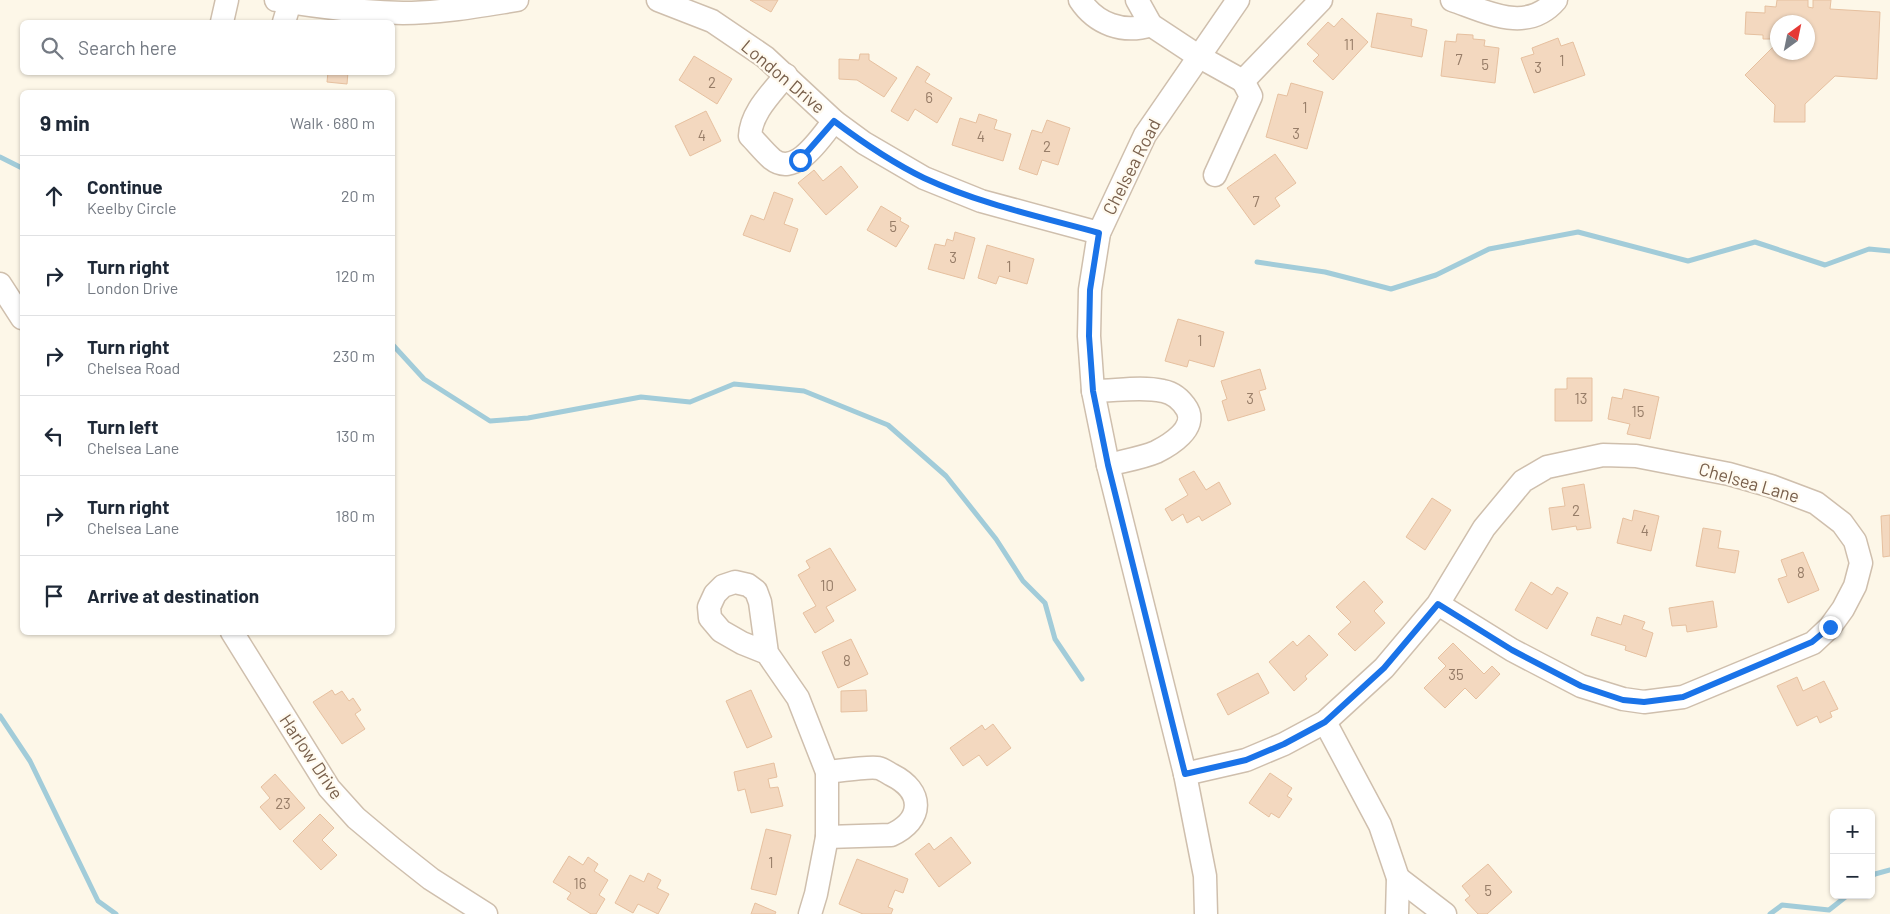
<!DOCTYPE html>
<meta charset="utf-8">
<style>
:root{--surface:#fff;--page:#f2f2f3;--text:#1f2937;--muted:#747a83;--line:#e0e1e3}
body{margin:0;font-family:Barlow,sans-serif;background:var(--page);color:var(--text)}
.controls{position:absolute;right:15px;bottom:15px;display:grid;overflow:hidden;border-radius:8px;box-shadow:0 1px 4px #0004}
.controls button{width:45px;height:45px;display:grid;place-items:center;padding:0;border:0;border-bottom:1px solid var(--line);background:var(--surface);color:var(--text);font:25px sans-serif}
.compass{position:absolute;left:1770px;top:15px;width:45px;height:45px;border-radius:50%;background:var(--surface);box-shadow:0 1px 4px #0004;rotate:33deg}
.stop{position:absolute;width:15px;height:15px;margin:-11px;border:4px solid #1a73e8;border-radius:50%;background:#fff}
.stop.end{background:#1a73e8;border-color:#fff;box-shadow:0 1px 5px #0008}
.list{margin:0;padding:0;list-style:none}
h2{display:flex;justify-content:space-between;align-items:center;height:65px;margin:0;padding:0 20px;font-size:21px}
h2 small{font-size:16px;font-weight:400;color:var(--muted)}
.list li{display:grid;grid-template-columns:32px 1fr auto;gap:15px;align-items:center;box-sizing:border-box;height:80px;padding:0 20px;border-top:1px solid var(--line)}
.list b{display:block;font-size:19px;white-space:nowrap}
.list p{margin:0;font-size:16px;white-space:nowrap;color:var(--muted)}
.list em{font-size:16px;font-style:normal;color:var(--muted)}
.icon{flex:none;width:28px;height:28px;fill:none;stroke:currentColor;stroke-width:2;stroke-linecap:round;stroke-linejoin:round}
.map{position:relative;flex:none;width:1890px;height:914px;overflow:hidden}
.search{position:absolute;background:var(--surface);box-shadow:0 1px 4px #0004;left:20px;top:20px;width:375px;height:55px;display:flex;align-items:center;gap:12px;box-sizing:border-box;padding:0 18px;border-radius:8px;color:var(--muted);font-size:19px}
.panel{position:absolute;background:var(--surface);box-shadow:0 1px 4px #0004;left:20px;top:90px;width:375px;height:545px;border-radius:8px}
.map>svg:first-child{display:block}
</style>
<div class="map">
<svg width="1890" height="914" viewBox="0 0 1890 914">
<rect width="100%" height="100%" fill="#fdf7e8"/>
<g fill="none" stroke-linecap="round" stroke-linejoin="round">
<g stroke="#a2ccd9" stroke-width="5">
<polyline points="0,157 22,168"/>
<polyline points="1257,262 1325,272 1391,289 1436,275 1489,249 1578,232 1688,261 1755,242 1825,265 1869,249 1890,251"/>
<polyline points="392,344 424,379 490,421 528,418 641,397 690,402 734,384 804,391 888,425 946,476 996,539 1023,581 1045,603 1055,639 1082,679"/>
<polyline points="0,716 30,761 98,901 116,914"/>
<polyline points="1871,877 1875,874 1890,870"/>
<polyline points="1770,914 1782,905 1829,910 1848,895"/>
</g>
</g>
<g fill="#f3d8bf" stroke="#e6c09f" fill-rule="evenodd">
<polygon points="750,0 778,0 771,12"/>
<path d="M1777,0H1808V7L1813,8V0H1831L1830,9L1880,12L1877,79L1835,76L1805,104V122H1774L1775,105L1745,75L1773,47L1774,39H1763V35L1745,34L1746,12L1765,13V6L1776,7ZM1778,22H1808V52H1778Z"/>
<polygon points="1377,13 1412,19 1411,26 1427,30 1422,57 1371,47"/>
<polygon points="1342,18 1368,42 1333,80 1313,61 1319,55 1307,44 1328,22 1334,27"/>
<polygon points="1457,34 1473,35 1473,39 1485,40 1484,46 1499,48 1495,83 1441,76 1445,41 1456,42"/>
<polygon points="1558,38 1561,46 1573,42 1585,75 1534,93 1521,58 1534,54 1532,48"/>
<polygon points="860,54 869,54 869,60 897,78 884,97 857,80 839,79 839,59 859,60"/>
<polygon points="694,56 732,79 717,104 679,80"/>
<polygon points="917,66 930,74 925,82 952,98 937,123 915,109 908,121 891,111"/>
<polygon points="328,72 348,72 347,84 327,82"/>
<polygon points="1291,83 1323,92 1307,149 1266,137 1278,94 1287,96"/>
<polygon points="706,111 721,141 690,156 675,126"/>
<polygon points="979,114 997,120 994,129 1011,134 1003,161 952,145 960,118 976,123"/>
<polygon points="1047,120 1070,128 1058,165 1042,160 1037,175 1019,169 1032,130 1042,133"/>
<polygon points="1275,154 1296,183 1275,198 1280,206 1254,225 1227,188"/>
<polygon points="841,166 858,187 826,215 798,183 814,170 823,181"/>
<polygon points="774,192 793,199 784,224 798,229 790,252 743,235 751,215 764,220"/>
<polygon points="881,206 901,218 900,221 909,226 896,247 867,230"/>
<polygon points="955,232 975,238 964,279 928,269 935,244 945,246 947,239 953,241"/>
<polygon points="987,245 1034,259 1027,284 999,276 996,284 978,278"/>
<polygon points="1178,319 1224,332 1214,367 1189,360 1187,367 1165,361"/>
<polygon points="1260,369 1266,389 1259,391 1265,410 1228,421 1222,401 1227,399 1221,381"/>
<polygon points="1567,378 1592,378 1592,421 1555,421 1555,389 1567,389"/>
<polygon points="1624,389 1659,397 1650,439 1627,434 1630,424 1608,419 1612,397 1622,399"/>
<polygon points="1194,471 1206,490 1219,482 1231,504 1202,521 1199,516 1187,523 1183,514 1172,521 1165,509 1188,495 1179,479"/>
<polygon points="1584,484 1591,528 1577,530 1576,526 1552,530 1549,508 1565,506 1562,488"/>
<polygon points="1432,498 1451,510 1425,550 1406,537"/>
<polygon points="1634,510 1659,516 1651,551 1617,543 1623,518 1632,521"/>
<polygon points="1890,515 1890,556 1883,557 1881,516"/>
<polygon points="1703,528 1721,531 1718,548 1739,551 1735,573 1696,566"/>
<polygon points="830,548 856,590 826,607 834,621 815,633 803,613 816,606 798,575 810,568 806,561"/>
<polygon points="1803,552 1819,590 1788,603 1778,579 1787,576 1781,560"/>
<polygon points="1364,581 1383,602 1374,611 1385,623 1355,651 1338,634 1351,622 1336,607"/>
<polygon points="1531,582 1552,595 1557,587 1568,593 1547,629 1515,610"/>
<polygon points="1713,601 1717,627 1687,632 1686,625 1672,626 1669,608"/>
<polygon points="1624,615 1645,622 1642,629 1653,633 1646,657 1625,650 1626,646 1591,635 1597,617 1621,625"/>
<polygon points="1309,635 1328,655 1305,676 1307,679 1294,691 1269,662 1293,641 1297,646"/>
<polygon points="851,639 868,674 838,688 822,652"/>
<polygon points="1453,643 1484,674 1492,666 1500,674 1476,699 1465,688 1445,708 1424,688 1446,666 1438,658"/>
<polygon points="1258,673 1269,693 1228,715 1217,694"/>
<polygon points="1797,677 1803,691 1824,681 1838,709 1830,712 1832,717 1820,723 1817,716 1797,726 1777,686"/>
<polygon points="332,690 335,695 342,691 349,701 353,698 361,710 355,714 365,729 342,744 313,702"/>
<polygon points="751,690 772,737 747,748 726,701"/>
<polygon points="866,690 867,711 841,712 841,691"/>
<polygon points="993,724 1011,748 987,766 979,755 963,766 950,748 982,725 985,730"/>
<polygon points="774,763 777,777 768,779 770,788 778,787 783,806 751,813 745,789 738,791 734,772"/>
<polygon points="1270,773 1292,788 1287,796 1292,799 1279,818 1271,813 1269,817 1249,803"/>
<polygon points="275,774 305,808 280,830 260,807 270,798 261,787"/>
<polygon points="320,814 334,828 322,840 337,855 321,870 293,841"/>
<polygon points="766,829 791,835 776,895 751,889"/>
<polygon points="951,837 971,863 939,887 915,854 929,843 934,850"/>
<polygon points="569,856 583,865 588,857 598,864 594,871 608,880 599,895 605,899 596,914 591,914 567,899 571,893 553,882"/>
<polygon points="857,859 908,879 903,893 895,890 888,907 893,909 891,914 863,914 839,904"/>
<polygon points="1488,864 1512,892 1487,914 1478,914 1465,900 1470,896 1462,886"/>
<polygon points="648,873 661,880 657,888 669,894 658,914 638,904 633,913 615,903 630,875 644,882"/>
<polygon points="755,903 776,912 775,914 751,914"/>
</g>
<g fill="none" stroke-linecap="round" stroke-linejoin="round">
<g stroke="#cfbfad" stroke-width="25">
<g id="minor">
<path d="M276,0C318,7 360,12 403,13C441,13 479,6 517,0"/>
<polyline points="658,0 712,21 765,57 834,121 864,143 924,178 981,201 1099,233"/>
<path d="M1080,0C1096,24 1123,34 1151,25"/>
<polyline points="1137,0 1151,25 1198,56 1243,81"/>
<path d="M1452,0C1487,12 1527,34 1556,0"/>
<polyline points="222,22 227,0"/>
<polyline points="284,22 290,2"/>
<path d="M786,75C772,93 751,112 750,136C757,143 764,152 772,159C796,178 821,137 834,121"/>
<polyline points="1243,81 1321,0"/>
<polyline points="1215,175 1251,96 1243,81"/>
<polyline points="0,284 22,318"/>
<path d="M1093,391C1116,391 1141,386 1163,391C1174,393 1182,401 1187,409C1198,428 1170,445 1156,452C1142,458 1123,461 1108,465"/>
<polyline points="232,632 329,788 356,818 393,849 431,879 486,914"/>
<polyline points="767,653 742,643 721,631 710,618 709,607 715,594 723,586 735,582 748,585 756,591 760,602 767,653 798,698 827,772 827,837 816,894 810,914"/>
<polyline points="1325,722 1380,825 1398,878 1397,914"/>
<polyline points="1185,774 1246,760 1284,744 1325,722 1384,668 1438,604 1484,528 1523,481 1547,467 1603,455 1636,456 1729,474 1771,486 1816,503 1842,523 1855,541 1861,563 1855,586 1843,609 1830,627 1813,643 1683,697 1644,702 1623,699 1581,686 1512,650 1438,604"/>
<path d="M827,837L891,835C924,820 924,791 892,775C888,773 883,769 878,768C870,766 838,771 827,772"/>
<polyline points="1398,878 1445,914"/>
<polyline points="1206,914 1205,876 1185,774 1108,465 1093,391 1089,336 1090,290 1099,233 1145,135 1238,0"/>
</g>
</g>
<use href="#minor" stroke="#fff" stroke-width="22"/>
</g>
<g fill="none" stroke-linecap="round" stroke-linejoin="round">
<path stroke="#1a73e8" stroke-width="6" d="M800,160L834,121C862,142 893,163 924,178C980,204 1041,217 1099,233L1090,290L1089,336L1093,391L1108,465L1185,774L1246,760L1284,744L1325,722L1384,668L1438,604L1512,650L1581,686L1623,700L1644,702L1683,697L1812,642L1830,627"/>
</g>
<g text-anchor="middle" stroke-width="4.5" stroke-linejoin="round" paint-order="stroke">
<g font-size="15" fill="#977d68">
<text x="1349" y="50">11</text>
<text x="1459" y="65">7</text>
<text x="1562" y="66">1</text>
<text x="1485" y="70">5</text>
<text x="1538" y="73">3</text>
<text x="712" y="88">2</text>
<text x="929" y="103">6</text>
<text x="1305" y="113">1</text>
<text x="1296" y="139">3</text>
<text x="702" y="141">4</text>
<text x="981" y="142">4</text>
<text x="1047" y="152">2</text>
<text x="1256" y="207">7</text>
<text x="893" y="232">5</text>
<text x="953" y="263">3</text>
<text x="1009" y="272">1</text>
<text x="1200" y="346">1</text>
<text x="1250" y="404">3</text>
<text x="1581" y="404">13</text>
<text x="1638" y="417">15</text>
<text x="1576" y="516">2</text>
<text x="1645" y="536">4</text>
<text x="1801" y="578">8</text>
<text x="827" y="591">10</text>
<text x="847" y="666">8</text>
<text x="1456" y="680">35</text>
<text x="283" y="809">23</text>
<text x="771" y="868">1</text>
<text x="580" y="889">16</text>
<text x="1488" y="896">5</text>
</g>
<g font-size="18" fill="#785f4b" stroke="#fffaef">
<text transform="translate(783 77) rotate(40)" y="6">London Drive</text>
<text transform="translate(1132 167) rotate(-63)" y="6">Chelsea Road</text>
<text transform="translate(1749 483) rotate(16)" y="6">Chelsea Lane</text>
<text transform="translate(311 757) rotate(56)" y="6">Harlow Drive</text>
</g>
</g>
</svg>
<div class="controls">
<button>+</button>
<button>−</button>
</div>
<svg class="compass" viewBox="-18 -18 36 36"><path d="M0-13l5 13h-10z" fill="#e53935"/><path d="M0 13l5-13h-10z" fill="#747a83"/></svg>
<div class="stop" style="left:800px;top:160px"></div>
<div class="stop end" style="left:1830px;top:627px"></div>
<div class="search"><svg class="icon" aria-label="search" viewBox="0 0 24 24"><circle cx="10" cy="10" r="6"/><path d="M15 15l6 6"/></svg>Search here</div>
<section class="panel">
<h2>9 min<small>Walk · 680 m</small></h2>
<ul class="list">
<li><svg class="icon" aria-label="ahead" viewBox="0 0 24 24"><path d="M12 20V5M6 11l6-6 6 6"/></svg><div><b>Continue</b><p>Keelby Circle</p></div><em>20 m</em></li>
<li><svg class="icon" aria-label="right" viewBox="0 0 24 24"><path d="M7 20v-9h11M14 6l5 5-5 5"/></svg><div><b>Turn right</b><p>London Drive</p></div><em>120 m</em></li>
<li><svg class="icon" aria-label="right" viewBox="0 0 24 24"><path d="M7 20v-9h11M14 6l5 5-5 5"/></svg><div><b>Turn right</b><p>Chelsea Road</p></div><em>230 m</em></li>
<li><svg class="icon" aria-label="left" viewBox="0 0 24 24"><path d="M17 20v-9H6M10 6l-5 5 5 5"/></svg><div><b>Turn left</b><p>Chelsea Lane</p></div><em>130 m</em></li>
<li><svg class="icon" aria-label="right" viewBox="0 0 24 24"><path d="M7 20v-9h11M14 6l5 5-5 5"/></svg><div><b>Turn right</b><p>Chelsea Lane</p></div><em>180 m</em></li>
<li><svg class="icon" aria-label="arrive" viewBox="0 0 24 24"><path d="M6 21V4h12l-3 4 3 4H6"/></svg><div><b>Arrive at destination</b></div></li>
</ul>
</section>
</div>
